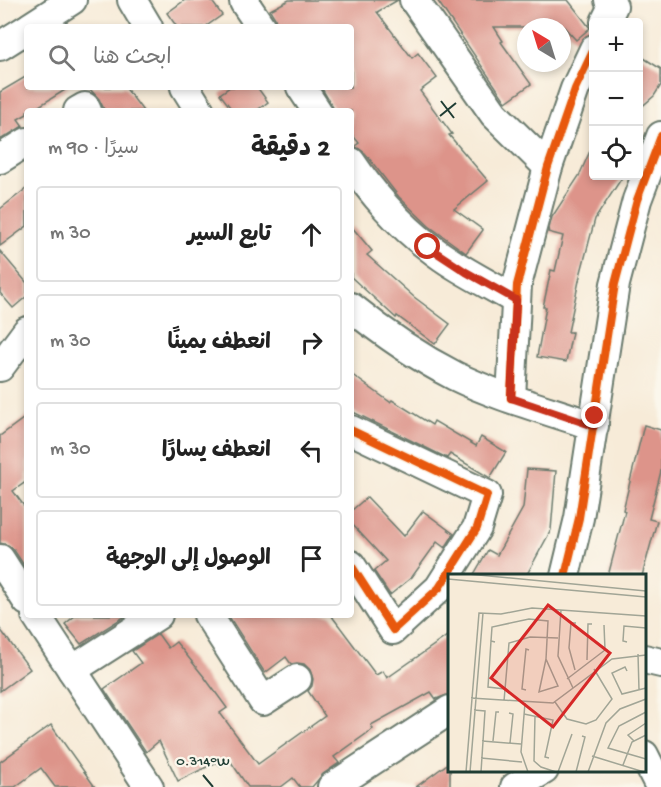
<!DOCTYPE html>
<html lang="ar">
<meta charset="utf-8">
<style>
:root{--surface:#fff;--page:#f6f6f6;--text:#222;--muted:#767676;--line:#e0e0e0}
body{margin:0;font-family:"Gochi Hand","Playpen Sans Arabic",sans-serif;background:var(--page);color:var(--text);direction:rtl}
.controls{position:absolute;right:18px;top:18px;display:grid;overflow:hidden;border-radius:6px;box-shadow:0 3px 9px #0003}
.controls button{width:54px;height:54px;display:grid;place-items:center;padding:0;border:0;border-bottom:2px solid var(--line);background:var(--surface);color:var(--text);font:30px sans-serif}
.compass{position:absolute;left:517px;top:18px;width:54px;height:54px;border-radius:50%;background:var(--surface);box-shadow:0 3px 9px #0003;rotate:322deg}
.stop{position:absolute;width:18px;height:18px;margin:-14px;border:4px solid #c8321e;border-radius:50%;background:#fff}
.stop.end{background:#c8321e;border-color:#fff;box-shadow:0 2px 6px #0008}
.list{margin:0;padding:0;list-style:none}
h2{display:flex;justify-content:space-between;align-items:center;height:78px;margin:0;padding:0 24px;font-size:26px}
h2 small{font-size:20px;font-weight:400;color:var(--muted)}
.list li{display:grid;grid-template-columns:39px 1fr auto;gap:18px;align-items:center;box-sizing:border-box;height:96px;margin:0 12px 12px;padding:0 12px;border:2px solid var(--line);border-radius:6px}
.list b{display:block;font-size:22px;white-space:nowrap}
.list em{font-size:20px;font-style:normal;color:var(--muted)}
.icon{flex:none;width:33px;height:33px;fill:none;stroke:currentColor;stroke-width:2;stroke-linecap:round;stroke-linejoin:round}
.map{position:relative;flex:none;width:661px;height:787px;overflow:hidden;direction:ltr}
.search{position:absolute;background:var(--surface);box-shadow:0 3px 9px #0003;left:24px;top:24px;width:330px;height:66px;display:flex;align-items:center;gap:15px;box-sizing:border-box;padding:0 21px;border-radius:6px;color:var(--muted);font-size:22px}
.panel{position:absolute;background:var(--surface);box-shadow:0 3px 9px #0003;left:24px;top:108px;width:330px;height:510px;border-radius:6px;direction:rtl}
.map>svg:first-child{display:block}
</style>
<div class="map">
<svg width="661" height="787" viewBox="0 0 661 787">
<rect width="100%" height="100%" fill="#fbf7ec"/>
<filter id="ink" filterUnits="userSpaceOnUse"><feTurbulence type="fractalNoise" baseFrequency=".0167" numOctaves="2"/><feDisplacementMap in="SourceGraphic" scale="12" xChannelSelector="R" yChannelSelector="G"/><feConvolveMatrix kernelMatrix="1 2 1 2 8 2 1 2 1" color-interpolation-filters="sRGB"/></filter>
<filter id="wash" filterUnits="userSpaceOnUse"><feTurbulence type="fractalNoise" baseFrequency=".008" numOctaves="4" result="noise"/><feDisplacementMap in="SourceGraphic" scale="24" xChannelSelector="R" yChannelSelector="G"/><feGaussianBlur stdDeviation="1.35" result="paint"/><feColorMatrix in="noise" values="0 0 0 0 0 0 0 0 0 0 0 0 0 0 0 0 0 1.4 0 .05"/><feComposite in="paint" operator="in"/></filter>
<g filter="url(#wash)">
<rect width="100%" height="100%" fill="#f7ebd8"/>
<g id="blocks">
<g fill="#dd948a">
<polygon points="185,0 211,0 222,15 205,27 177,27 167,13"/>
<polygon points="289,0 398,0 377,12 412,58 418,53 437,78 420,91 452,134 449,135 488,181 454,209 483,230 466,253 429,226 399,197 365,153 355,146 359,143 351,133 351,111 335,111 321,87 351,87 351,27 277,27 275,18 270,10"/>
<polygon points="437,0 568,0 590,28 576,40 564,27 494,27 503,41 501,42 531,84 506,102"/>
<polygon points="639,55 661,69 661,85 654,96 639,109"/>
<polygon points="27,76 27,87 70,87 31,111 27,111 27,114 18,119 23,126 0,140 0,92"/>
<polygon points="88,87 125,87 143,111 105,111 99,99"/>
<polygon points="230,87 257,87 268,102 256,111 233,111 220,94"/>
<polygon points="594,142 594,176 623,176 595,219 580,276 568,332 572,332 566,362 537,357 546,307 543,307 551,270 555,271 563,236 548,232 552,217 579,176"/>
<polygon points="27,188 27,226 0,246 0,209"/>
<polygon points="351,226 372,251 367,255 414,297 450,324 435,344 397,316 396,318 351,277"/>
<polygon points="0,251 27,283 27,296 13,308 0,293"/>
<polygon points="351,374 390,402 392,400 432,425 434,421 476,446 481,437 506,452 490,478 450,454 447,458 351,411"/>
<polygon points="27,416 27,481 13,491 27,510 27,570 14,550 8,545 0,543 0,436"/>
<polygon points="644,425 661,430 661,471 649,519 657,521 642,576 608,576 625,511 623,510"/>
<polygon points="527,469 556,471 551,530 526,576 473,576 488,550 497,555 523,508"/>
<polygon points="367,497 404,536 423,511 454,534 445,548 437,542 412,577 390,595 374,571 386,561 351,523 351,511"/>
<polygon points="76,615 127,615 81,644 65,624"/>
<polygon points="228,615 331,615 376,675 383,671 387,678 450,634 450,694 436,699 431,692 371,725 373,729 334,757 339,763 323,774 312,787 300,787 293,778 281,787 248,787 229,759 220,766 217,762 178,781 159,741 146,752 104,689 141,663 132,651 158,634 168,648 176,642 205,678 227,708 220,713 258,764 325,716 308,691 312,686 313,679 310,670 304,664 297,663 291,664 286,657 265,673"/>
<polygon points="0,629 30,669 0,691"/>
<polygon points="51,725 95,787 55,787 41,768 15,787 0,787 0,762"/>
<polygon points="450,762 450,787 416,787"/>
</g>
</g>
</g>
<g filter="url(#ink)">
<use href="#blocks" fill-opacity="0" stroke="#6b7a6d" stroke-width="1.5"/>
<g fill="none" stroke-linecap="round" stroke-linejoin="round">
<g stroke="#6b7a6d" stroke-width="32">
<g id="minor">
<polyline points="132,0 148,27"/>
<polyline points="246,0 244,2 261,27"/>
<polyline points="414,0 494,114 548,167"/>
<polyline points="605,22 613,6 609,0"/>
<polyline points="30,27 72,0"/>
<polyline points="0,46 27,29"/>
<polyline points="185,87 200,111"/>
<polyline points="301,87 317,111"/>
<polyline points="78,111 85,107 87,111"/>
<polyline points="0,159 27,142"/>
<path d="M351,162C371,192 400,226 429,247C455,268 487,283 516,300"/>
<path d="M351,307C383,333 418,357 455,376C498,397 548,410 594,426"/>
<polyline points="0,367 27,331"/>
<polyline points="511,398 517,285 548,167 575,89 594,49"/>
<polyline points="351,430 487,495 477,528 439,588 393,630 351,565"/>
<polyline points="0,559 27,601"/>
<polyline points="565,576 579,518 615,284 637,200 661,136"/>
<polyline points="36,615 149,787"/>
<polyline points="208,615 263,701 297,679"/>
<polyline points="644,659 661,663"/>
<polyline points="72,670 158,615"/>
<polyline points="644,755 660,787"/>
<polyline points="332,787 450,710"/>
<polyline points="515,787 544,770"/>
</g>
</g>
<use href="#minor" stroke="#fff" stroke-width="28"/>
<g stroke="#fbf7ec" stroke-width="11">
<g id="cycleway">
<polyline points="511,398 517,285 548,167 575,89 594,49"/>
<polyline points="351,430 487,495 477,528 439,588 393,630 351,565"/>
<polyline points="565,576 579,518 615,284 637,200 661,136"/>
</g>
</g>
<use href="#cycleway" stroke="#e8590c" stroke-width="8"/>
</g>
</g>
<g fill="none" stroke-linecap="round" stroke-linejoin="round" filter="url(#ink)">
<polyline stroke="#c8321e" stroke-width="8" points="428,247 466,272 516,300 511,398 594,426 595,416"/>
</g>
<path fill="none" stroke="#1f3d34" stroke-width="2" d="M441,101L454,118M440,116L456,103M203,775L213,787"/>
<g transform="translate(448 574)">
<rect width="198" height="198" fill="#f7ebd8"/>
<path fill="none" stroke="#a1a596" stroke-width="1.5" d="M20,0L198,17M0,5L198,23M113,36L110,82L125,114M43,67L44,53L81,45L100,47L98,85L110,112L91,118L98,85M47,68L43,67L40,113L57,115M179,68L175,67L176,52L198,54M190,80L191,116M139,86L140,50H144M127,96L121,74L123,49H128M179,97L177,93L164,99L174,120L198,114M119,105L157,76L156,51M78,116L74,115L78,75L81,76M23,124L105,129L164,85L198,81M56,127L61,69L82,63L110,64M107,128L119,145L138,150L148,146L164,125L146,95M77,129L73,178L80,198M26,136L37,137L33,198M198,138L171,152L160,174L198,185M61,139L65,140L62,169M76,140L105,146L97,183L101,184M87,142L86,187L93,193L108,198M34,167L73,170M45,167L48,138H51M186,167L180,161L198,149M144,182L196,198M33,184L74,188M175,191L184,168L198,161M18,198L31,39L53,40L84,34L198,42M22,198L35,39M110,198L124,160M128,198L137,163L134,162M140,198L158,149L172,135L198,125"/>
<path fill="#d62828" fill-opacity="0.15" stroke="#d62828" stroke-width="3" d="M100,31L162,79L105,153L43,104Z"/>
<rect width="198" height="198" fill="none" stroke="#1f3d34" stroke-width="3"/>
</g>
<g font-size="15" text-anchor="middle" fill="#1f3d34" stroke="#fbf7ec" stroke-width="4.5" stroke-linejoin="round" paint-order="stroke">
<text x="203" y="765">0.314°W</text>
</g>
</svg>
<div class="controls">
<button>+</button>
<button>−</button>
<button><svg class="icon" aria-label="locate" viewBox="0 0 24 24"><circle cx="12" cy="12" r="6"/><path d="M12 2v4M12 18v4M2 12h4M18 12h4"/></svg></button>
</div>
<svg class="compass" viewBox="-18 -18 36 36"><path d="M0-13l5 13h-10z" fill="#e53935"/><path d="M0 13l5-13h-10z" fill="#767676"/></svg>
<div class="stop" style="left:428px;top:247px"></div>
<div class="stop end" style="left:595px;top:416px"></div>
<div class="search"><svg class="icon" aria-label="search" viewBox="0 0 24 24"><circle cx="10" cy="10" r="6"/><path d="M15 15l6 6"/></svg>ابحث هنا</div>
<section class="panel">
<h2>2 دقيقة<small>سيرًا · 90 m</small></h2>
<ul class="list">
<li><svg class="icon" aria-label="ahead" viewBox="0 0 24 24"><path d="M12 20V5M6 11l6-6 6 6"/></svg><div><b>تابع السير</b></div><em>30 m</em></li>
<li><svg class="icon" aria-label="right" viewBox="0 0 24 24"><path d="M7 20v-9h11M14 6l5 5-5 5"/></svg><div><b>انعطف يمينًا</b></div><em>30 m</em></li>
<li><svg class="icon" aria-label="left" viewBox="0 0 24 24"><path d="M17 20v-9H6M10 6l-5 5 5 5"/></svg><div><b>انعطف يسارًا</b></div><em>30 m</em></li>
<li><svg class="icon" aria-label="arrive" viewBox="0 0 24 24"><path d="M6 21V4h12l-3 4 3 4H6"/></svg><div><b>الوصول إلى الوجهة</b></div></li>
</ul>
</section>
</div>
